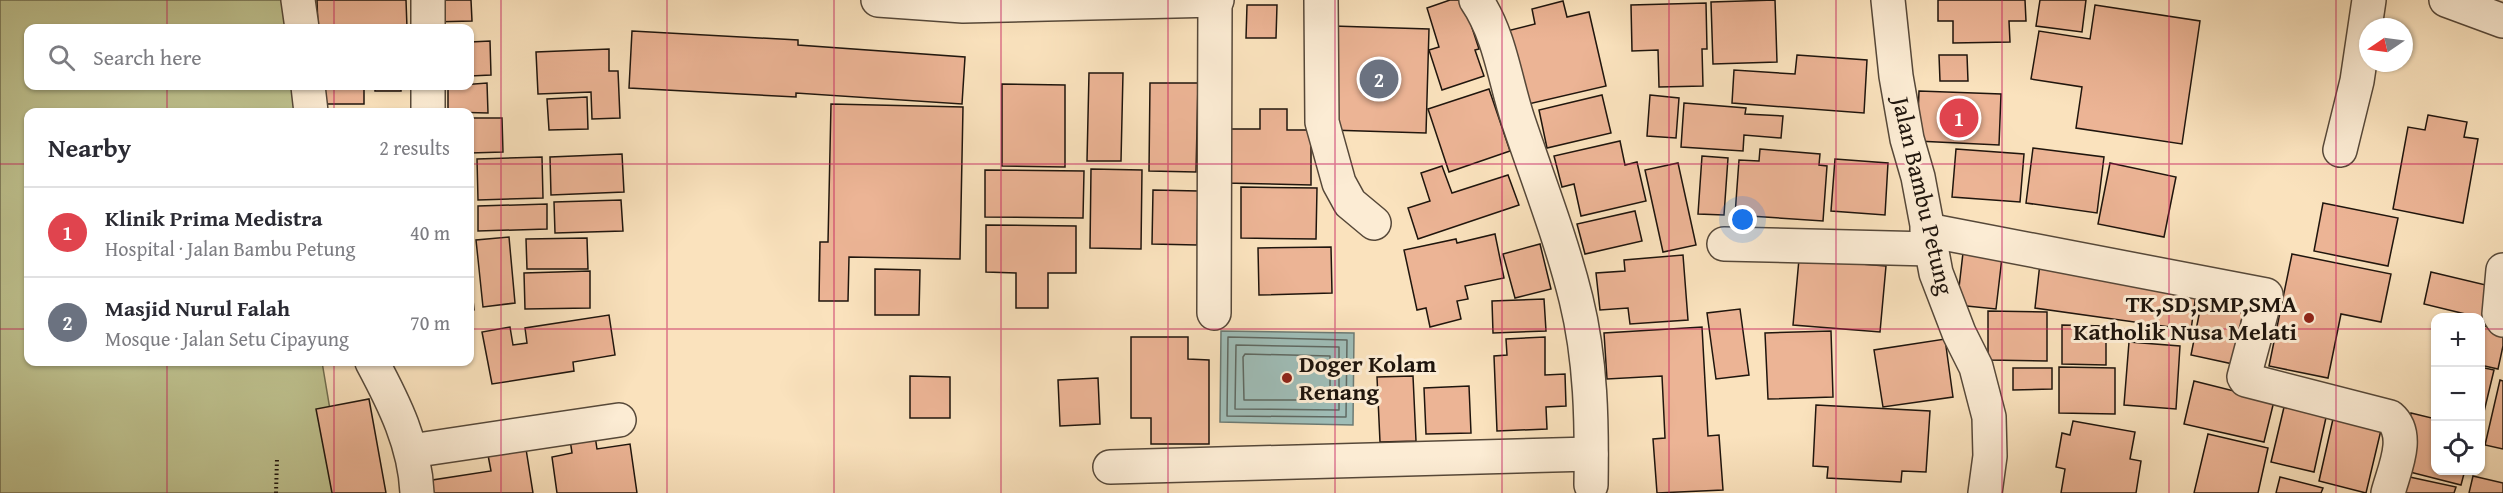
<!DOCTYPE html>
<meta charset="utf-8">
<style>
:root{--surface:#fff;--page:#f2f2f3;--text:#2b2b33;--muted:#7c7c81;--line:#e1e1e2;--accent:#8f2418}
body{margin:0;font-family:"Gentium Book Plus",serif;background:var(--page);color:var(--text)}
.controls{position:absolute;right:18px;bottom:18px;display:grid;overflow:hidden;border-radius:12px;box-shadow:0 2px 4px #0004}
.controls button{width:54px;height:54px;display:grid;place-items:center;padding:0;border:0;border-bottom:2px solid var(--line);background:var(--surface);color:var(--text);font:30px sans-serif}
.compass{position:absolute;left:2359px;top:18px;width:54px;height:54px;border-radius:50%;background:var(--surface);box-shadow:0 2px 4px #0004;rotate:257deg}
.you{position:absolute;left:1743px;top:220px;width:21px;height:21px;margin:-15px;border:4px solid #fff;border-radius:50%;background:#1a73e8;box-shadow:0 0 0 9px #1a73e833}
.badge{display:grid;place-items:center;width:39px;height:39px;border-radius:50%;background:var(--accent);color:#fff;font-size:20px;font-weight:700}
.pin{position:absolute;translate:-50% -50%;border:3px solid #fff;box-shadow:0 2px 6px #0006}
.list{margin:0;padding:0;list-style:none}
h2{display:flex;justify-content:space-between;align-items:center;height:78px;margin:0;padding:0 24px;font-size:26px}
h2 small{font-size:20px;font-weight:400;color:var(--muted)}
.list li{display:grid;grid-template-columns:39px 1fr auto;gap:18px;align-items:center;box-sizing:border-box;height:90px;padding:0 24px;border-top:2px solid var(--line)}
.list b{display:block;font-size:22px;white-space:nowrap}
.list p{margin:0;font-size:20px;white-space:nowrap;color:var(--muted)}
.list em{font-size:20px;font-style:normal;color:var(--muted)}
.icon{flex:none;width:33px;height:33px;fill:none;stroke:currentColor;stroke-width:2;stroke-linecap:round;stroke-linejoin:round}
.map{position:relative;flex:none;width:2503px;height:493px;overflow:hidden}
.search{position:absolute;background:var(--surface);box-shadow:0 2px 4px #0004;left:24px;top:24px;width:450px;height:66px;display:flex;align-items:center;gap:15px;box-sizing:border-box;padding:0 21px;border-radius:12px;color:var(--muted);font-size:22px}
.panel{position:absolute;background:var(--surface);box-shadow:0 2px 4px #0004;left:24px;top:108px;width:450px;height:258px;border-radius:12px}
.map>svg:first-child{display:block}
</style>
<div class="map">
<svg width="2503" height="493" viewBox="0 0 2503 493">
<rect width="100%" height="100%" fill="#fae2bd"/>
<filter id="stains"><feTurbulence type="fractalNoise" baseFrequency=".00333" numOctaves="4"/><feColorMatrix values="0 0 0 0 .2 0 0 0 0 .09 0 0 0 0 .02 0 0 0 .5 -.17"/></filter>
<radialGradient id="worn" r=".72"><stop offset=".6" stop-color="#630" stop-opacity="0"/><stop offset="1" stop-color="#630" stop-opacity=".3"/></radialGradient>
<polygon fill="#bfc390" stroke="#6f6c4e" stroke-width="1.5" points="0,0 297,0 298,28 28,28 28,86 298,86 299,112 28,112 28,362 322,362 344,493 0,493"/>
<polygon fill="#9fbdb7" stroke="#6c7a73" stroke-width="1.5" points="1221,331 1354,333 1353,425 1220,422"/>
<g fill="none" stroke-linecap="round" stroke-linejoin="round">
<g stroke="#5f6962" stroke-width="1.5">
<polygon points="1228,337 1347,340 1346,417 1227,416"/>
<polygon points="1236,345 1339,347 1339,410 1235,409"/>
<polygon points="1245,354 1330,356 1330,400 1244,400 1243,357"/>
</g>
</g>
<g fill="#ecb495" stroke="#1f150d" stroke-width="1.5">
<polygon points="317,0 406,0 407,28 318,28"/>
<polygon points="431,0 471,0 472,21 431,22"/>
<polygon points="1450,0 1463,0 1479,49 1475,50 1484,76 1442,90 1429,50 1439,47 1427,8"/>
<polygon points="1775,0 1777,62 1713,64 1711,2"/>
<polygon points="1938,0 2025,0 2026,21 2009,21 2010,42 1953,43 1953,21 1938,21"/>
<polygon points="2040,0 2086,0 2082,32 2036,26"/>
<polygon points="1563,1 1567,17 1589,12 1606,86 1520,106 1503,32 1535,24 1532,9"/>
<polygon points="1706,3 1707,49 1702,49 1703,86 1659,87 1658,50 1632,51 1631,5"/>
<polygon points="1247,5 1277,5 1276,38 1246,38"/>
<polygon points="2095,5 2200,21 2182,144 2076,128 2082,87 2031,79 2039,31 2090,39"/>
<polygon points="1333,26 1429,29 1426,133 1330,130"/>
<polygon points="632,31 798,40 798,45 965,57 962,104 796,93 796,97 629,88"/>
<polygon points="490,41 491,75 470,76 470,42"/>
<polygon points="609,49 609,71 618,71 620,118 592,119 591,92 538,94 536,52"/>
<polygon points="1797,55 1867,60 1864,113 1732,103 1734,70 1795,74"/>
<polygon points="1939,55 1967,55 1968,81 1940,81"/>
<polygon points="1089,73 1123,73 1121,161 1087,161"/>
<polygon points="487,83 488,113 448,112 448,86"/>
<polygon points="1150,83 1198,83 1196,172 1149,171"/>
<polygon points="1002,84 1065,85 1065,167 1002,166"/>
<rect x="321" y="86" width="43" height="18"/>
<rect x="375" y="86" width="26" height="5"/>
<polygon points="1489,89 1510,151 1449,172 1428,109"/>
<polygon points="1919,91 2001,94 1999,145 1917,141"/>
<polygon points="1602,95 1611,133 1547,148 1539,110"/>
<polygon points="1650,95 1679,98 1676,138 1647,136"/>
<polygon points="587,97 588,129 549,130 547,99"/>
<polygon points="1684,103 1746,108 1745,114 1783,116 1781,138 1744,135 1743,151 1681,147"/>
<polygon points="831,104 963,107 960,259 849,257 848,301 819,301 820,242 828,242"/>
<polygon points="1260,109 1287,109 1287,130 1311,130 1311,185 1224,183 1225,129 1260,129"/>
<rect x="333" y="110" width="69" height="2"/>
<polygon points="2428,115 2467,122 2464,137 2478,139 2463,223 2393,209 2408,127 2425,130"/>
<polygon points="470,118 502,118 503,152 470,153"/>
<polygon points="1620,141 1625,165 1637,162 1646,201 1581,216 1574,184 1562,187 1554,156"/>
<polygon points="2033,148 2104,157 2097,213 2026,203"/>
<polygon points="1760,149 1820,154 1819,165 1827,166 1823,221 1735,215 1739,160 1759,161"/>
<polygon points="1956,149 2024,154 2020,202 1952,197"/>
<polygon points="622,154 624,192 551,195 550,157"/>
<polygon points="1702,156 1728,158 1724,215 1698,214"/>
<polygon points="542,157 543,198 478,200 477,159"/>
<polygon points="1835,159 1888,163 1885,215 1831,211"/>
<polygon points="1678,163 1696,245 1663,252 1645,170"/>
<polygon points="2110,163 2176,177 2164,237 2098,224"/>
<polygon points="1442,166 1452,193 1508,175 1519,205 1418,239 1408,208 1430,201 1421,173"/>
<polygon points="1091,169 1142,170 1141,249 1090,248"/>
<polygon points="985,170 1084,171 1083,218 985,217"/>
<polygon points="1241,187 1317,188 1316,239 1241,238"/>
<polygon points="1153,190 1198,191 1197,245 1152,244"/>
<polygon points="621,200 623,231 555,233 554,202"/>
<polygon points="2323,203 2398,218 2388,266 2314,251"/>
<polygon points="547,204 547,229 478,231 478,206"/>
<polygon points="1635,211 1642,241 1585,254 1577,224"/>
<polygon points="986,225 1076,226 1076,273 1048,273 1048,308 1016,308 1016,273 986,272"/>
<polygon points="1495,234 1504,278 1465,286 1468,299 1457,301 1461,319 1430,327 1426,308 1417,310 1404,250 1456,239 1457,243"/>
<polygon points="509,237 515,303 483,307 476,240"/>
<polygon points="587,238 588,269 527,269 526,239"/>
<polygon points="1540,244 1551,289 1515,298 1503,254"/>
<polygon points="1964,244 2003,249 1996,309 1957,305"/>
<polygon points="1331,247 1332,293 1259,295 1258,248"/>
<polygon points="2292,254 2391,274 2381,322 2341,314 2328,378 2269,366"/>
<polygon points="1683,255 1688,320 1630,324 1628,308 1600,310 1596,273 1625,271 1624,260"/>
<polygon points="1799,259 1886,266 1880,332 1793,325"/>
<polygon points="2040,263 2197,286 2191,330 2035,308"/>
<polygon points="470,269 474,310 470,311"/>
<polygon points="875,269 920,270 919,315 875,315"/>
<polygon points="590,271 590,308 525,309 524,273"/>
<polygon points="2431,272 2490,286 2482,318 2424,304"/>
<polygon points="1544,299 1546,331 1493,333 1492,301"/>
<polygon points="2201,305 2243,313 2233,364 2191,355"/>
<polygon points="1740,309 1749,375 1716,379 1707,313"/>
<polygon points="1988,311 2047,312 2047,361 1988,360"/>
<polygon points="609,315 615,355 573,362 574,371 492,384 482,332 510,327 513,345 527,343 525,328"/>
<polygon points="2062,325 2106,326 2106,365 2062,364"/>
<polygon points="2480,325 2503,330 2503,346 2498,369 2480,365"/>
<polygon points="1702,327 1708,436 1719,435 1723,490 1657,493 1653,439 1665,438 1662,376 1607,379 1604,333"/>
<polygon points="1831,331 1833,397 1768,399 1765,333"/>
<polygon points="1131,337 1188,337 1188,359 1209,360 1209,444 1151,444 1151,418 1131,418"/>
<polygon points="1545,337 1545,375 1565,374 1566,406 1546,407 1547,429 1497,431 1494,356 1507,355 1506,339"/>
<polygon points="1945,339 1953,397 1883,407 1874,350"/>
<polygon points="2129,342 2180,346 2176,409 2124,405"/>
<polygon points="2059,367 2115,368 2115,414 2059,413"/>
<polygon points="2480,367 2494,370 2483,416 2480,416"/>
<polygon points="2013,368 2052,368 2052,389 2013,390"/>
<polygon points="910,376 950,377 950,418 910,418"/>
<polygon points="1413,376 1416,441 1380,442 1377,377"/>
<polygon points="1098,378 1100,424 1060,426 1058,380"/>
<polygon points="2500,380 2503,381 2503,449 2485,445"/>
<polygon points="2194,381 2274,401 2264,442 2184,424"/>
<polygon points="1469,386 1471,433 1426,434 1424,388"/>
<polygon points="369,399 386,493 332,493 316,409"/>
<polygon points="2285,403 2327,413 2314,472 2271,462"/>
<polygon points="1816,405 1930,411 1926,472 1902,471 1901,482 1827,478 1828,467 1813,466"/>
<polygon points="2411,413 2436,419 2436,470 2465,470 2461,485 2398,469"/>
<polygon points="2333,419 2381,430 2366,493 2319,481"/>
<polygon points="2073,421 2135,432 2130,459 2141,461 2136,493 2061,493 2065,469 2056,467 2062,433 2070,435"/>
<polygon points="594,429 597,449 630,444 637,493 557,493 552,457 572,453 569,433"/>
<polygon points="2208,434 2268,448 2258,493 2194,493"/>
<polygon points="526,449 533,493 428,493 426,481 491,471 488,455"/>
<polygon points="2405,476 2456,487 2454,493 2401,493"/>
<polygon points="2473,476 2503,483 2503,493 2469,493"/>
<polygon points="2280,477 2323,488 2321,493 2276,493"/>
</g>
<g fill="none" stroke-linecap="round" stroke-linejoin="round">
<g stroke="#564839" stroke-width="36">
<g id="minor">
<polyline points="298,0 302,28"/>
<polyline points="428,0 428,28"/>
<polyline points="1321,0 1322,122 1339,183 1350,203 1374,223"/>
<path d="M1476,0C1500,35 1505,81 1518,120C1538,180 1561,238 1576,299C1591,360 1592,422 1591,485"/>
<polyline points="1888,0 1896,76 1907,139 1918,177 1936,273 1959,333 1976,367 1989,417 1990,456 1985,493"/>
<polyline points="308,86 311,112"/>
<polyline points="428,86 428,112"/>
<polyline points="2340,150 2357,81 2369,0"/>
<path d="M1927,230L2266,295L2244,377L2246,380L2390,417C2411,435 2394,470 2388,493"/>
<polyline points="1724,244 1931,249"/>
<polyline points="2503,270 2499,314 2503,320"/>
<polyline points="1214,313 1215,0"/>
<path d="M372,362C394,403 415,445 417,493"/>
<polyline points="411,451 619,420"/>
<polyline points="1110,467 1591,454"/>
</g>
</g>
<g stroke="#564839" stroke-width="36">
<g id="tertiary">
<polyline points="878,0 963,6 1217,0"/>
<polyline points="2446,0 2503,21"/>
</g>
</g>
<polyline stroke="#1f150d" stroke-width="4" stroke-dasharray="1.5 3" stroke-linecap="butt" points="276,493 277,459"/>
<use href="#minor" stroke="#fcecd4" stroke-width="33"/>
<use href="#tertiary" stroke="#fcecd4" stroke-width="33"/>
</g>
<path fill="none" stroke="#c2185b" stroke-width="1.5" stroke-opacity="0.55" d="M167,0V28M334,0V28M501,0V493M667,0V493M834,0V493M1001,0V493M1168,0V493M1335,0V493M1502,0V493M1669,0V493M1836,0V493M2002,0V493M2169,0V493M2336,0V493M167,86V112M334,86V112M0,164H28M470,164H2503M0,329H28M470,329H2436M2480,329H2503M167,362V493M334,362V493"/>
<g fill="#8f2418" stroke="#fcecd4" stroke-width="2">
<circle cx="2309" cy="318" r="6"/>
<circle cx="1287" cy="378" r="6"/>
</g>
<g text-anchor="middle" stroke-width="6" stroke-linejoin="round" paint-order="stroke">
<g font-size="24" fill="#1f150d" stroke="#fcecd4">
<text transform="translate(1923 196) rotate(77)" y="8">Jalan Bambu Petung</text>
</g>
<g font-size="24" font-weight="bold" fill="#1f150d" stroke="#fcecd4" text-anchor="end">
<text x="2297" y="312">TK,SD,SMP,SMA<tspan x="2297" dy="28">Katholik Nusa Melati</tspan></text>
<text x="1299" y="372" text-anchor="start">Doger Kolam<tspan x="1299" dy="28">Renang</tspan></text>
</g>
</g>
<rect width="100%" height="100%" filter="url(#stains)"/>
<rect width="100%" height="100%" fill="url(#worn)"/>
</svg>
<div class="controls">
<button>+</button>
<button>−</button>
<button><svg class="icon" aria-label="locate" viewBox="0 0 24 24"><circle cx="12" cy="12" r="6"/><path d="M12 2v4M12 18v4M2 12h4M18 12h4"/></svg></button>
</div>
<svg class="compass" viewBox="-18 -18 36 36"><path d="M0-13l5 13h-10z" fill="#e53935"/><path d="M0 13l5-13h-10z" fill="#7c7c81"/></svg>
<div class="you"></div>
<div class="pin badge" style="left:1959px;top:118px;background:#e0444e">1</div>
<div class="pin badge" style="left:1379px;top:79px;background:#6b7280">2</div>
<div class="search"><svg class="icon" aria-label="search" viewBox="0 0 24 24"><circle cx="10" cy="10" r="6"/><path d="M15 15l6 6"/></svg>Search here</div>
<section class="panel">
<h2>Nearby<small>2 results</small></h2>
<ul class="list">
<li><span class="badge" style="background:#e0444e">1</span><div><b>Klinik Prima Medistra</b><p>Hospital · Jalan Bambu Petung</p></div><em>40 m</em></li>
<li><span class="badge" style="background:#6b7280">2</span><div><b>Masjid Nurul Falah</b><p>Mosque · Jalan Setu Cipayung</p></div><em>70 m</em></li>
</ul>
</section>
</div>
